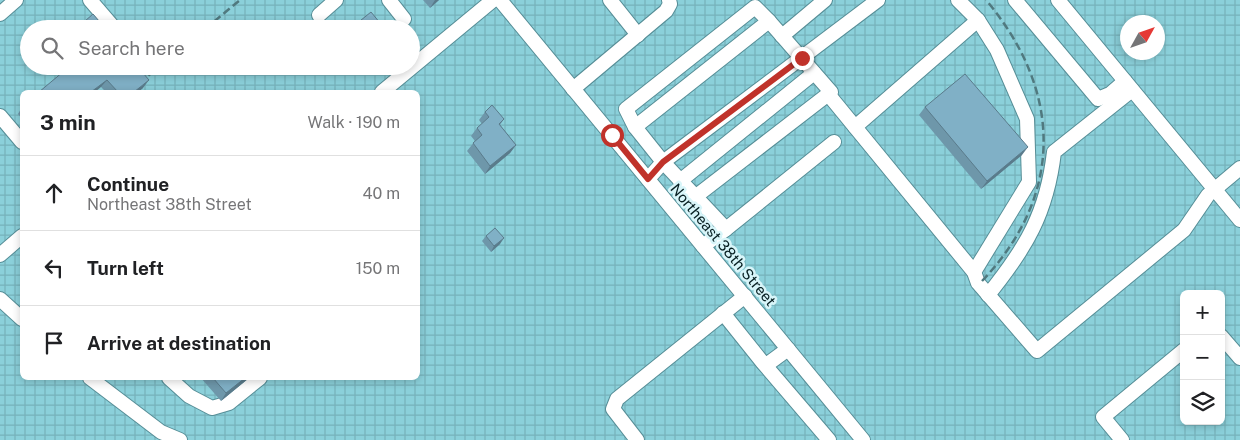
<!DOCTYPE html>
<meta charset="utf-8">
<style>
:root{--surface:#fff;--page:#f2f2f2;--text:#202124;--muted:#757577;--line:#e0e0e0}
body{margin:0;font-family:"Public Sans",sans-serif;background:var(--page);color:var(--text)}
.controls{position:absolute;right:15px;bottom:15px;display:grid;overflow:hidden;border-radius:8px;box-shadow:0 2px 8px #0003}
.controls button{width:45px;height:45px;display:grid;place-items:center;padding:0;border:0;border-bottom:1px solid var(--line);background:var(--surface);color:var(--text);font:25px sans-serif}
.compass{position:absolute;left:1120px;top:15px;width:45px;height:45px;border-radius:50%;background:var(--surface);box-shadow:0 2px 8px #0003;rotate:50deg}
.stop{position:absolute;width:15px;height:15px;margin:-11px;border:4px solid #c0322a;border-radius:50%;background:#fff}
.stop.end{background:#c0322a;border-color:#fff;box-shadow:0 1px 5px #0008}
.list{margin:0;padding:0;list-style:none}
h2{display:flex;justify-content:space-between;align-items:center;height:65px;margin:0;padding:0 20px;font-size:21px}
h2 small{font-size:16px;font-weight:400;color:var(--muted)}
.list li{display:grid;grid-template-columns:32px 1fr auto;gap:15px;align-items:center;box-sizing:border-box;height:75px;padding:0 20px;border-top:1px solid var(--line)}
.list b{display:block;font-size:19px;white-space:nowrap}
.list p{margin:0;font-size:16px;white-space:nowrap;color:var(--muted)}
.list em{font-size:16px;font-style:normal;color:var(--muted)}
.icon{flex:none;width:28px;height:28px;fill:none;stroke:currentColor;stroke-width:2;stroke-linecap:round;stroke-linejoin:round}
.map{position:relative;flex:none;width:1240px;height:440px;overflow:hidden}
.search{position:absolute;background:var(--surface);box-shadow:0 2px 8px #0003;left:20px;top:20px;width:400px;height:55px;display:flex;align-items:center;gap:12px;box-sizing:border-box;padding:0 18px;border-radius:28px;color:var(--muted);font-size:19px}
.panel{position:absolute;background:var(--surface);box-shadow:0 2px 8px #0003;left:20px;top:90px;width:400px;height:290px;border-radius:8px}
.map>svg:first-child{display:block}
</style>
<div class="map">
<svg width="1240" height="440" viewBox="0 0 1240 440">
<defs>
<pattern id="industrial-grid" width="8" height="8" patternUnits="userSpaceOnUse" patternTransform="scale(1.25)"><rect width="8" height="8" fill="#8bd0da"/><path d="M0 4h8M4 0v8" fill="none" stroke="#76b2bb"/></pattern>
</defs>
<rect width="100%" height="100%" fill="#a0dae3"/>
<path fill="url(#industrial-grid)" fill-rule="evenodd" d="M0,0H1240V440H0ZM1128,22H1158V52H1128ZM29,29H411V66H29ZM22,92H418V378H22ZM1184,294H1221V421H1184Z"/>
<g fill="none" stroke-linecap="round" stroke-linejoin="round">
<g stroke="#568e97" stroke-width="16">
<g id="minor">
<polyline points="90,0 115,29"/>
<polyline points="389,0 404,19"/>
<polyline points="500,0 863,440"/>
<polyline points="610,0 638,35"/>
<polyline points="1015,0 1098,99 1110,94 1125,81"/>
<polyline points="1058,0 1240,220"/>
<polyline points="0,14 16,0"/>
<polyline points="319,15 336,0"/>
<polyline points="782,36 825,0"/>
<polyline points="573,89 666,11 670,4 669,0"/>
<polyline points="382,92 493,0"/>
<polyline points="828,94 974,272 978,283 1037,351 1184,230 1208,195 1240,168"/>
<polyline points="0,116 22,142"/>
<polyline points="635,127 626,109 755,7 769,21"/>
<polyline points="855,127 978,20 958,0"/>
<polyline points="648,179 663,162 726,229 703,246"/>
<polyline points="680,181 814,73"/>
<polyline points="695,197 831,92 769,21 635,127 663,162 878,0"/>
<polyline points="726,229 834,142"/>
<polyline points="0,255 22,236"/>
<polyline points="974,272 1029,182 1027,119 997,50 978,20"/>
<path d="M988,295C1026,248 1047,213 1054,152L1132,90"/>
<polyline points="0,299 22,319"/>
<polyline points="723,313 763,363 769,363 788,349"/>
<polyline points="1221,336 1240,358"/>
<polyline points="764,364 829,440"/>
<polyline points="90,378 161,432 180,440"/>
<polyline points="169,378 189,396 212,408 229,403 260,378"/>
<polyline points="637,440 613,409 617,399 745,296"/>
<polyline points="1122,440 1103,417 1184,350"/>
</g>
</g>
<use href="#minor" stroke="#fff" stroke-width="14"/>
<g stroke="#50797f" stroke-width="2.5" stroke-dasharray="8 4" stroke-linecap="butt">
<polyline points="205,29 240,0"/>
<polyline points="139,83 160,66"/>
<path d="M982,281C1065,194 1062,90 986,0"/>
</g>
</g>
<g fill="#6e97aa">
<polygon points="423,0 439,0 430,8"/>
<polygon points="70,66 143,88 138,92 106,92 101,87"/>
<polygon points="351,66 363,66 356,72"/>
<polygon points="22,107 22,119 18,114"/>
<polygon points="925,107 1022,155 981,189 919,115"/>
<polygon points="485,112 504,119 500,125 516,145 510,153 485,174 467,151 475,141 471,136 477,128 482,124 479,120"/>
<polygon points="486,236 500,244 491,252 482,241"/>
<polygon points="201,378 249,378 221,401"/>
</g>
<g fill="#5a7b8b">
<polygon points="435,0 439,0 430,8"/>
<polygon points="360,66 363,66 356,72"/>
<polygon points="107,80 101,87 95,92 91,92"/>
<polygon points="149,80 143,88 138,92 134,92"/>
<polygon points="516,145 510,153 485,174 490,166"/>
<polygon points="1028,147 1022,155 981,189 987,181"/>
<polygon points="504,238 500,244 491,252 494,246"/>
<polygon points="245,378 249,378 221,401 226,393"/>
</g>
<g fill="#80b0c6" stroke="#5a7b8b">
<polygon points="371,12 385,29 350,29"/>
<polygon points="93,14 106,29 76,29"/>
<polygon points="70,66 137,66 149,80 134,92 118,92 107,80 91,92 39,92"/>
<polygon points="965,74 1028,147 987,181 925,107"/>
<polygon points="492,105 504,119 499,124 516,145 490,166 473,143 482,135 477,128 489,117 485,112"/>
<polygon points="495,228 504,238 494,246 486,236"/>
<polygon points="213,378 245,378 226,393"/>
</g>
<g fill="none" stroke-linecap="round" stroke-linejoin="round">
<polyline stroke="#c0322a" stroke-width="6" points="612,135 648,179 663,162 802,58"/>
</g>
<g text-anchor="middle" stroke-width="5" stroke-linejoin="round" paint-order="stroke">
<g font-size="15" fill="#071f22" stroke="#d8f5f9">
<text transform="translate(723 245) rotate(50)" y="5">Northeast 38th Street</text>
</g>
</g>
</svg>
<div class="controls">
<button>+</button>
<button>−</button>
<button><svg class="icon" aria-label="layers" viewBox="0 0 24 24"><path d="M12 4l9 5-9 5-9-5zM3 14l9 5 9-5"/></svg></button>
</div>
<svg class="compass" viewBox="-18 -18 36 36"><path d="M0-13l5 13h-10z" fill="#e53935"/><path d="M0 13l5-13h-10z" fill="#757577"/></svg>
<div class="stop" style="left:612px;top:135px"></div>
<div class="stop end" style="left:802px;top:58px"></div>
<div class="search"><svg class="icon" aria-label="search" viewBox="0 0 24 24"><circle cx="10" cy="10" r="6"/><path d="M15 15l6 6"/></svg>Search here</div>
<section class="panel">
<h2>3 min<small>Walk · 190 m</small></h2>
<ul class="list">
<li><svg class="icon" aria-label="ahead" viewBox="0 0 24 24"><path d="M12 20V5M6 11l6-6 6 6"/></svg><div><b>Continue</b><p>Northeast 38th Street</p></div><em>40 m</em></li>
<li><svg class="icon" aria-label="left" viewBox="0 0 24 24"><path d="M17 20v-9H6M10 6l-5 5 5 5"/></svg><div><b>Turn left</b></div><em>150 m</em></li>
<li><svg class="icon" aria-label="arrive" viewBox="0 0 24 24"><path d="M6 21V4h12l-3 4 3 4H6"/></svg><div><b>Arrive at destination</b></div></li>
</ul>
</section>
</div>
